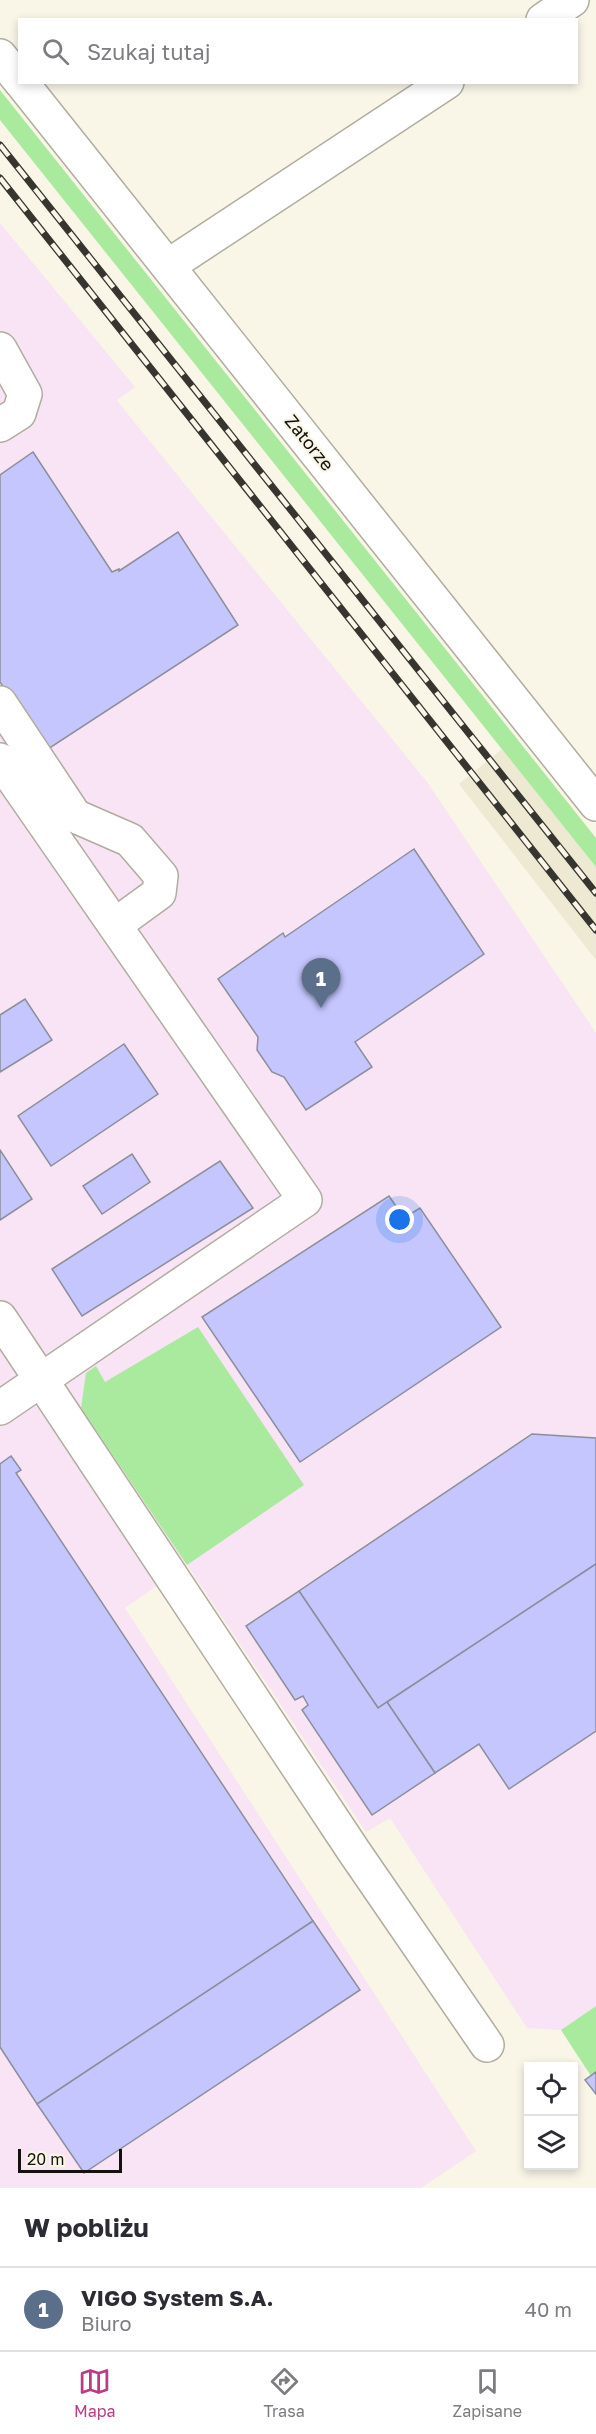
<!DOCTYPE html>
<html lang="pl">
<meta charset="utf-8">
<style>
:root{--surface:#fff;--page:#f7f7f7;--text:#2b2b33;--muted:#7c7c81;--line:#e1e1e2;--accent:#bb3b87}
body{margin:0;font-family:"Golos Text",sans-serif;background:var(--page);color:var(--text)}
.controls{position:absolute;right:18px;bottom:18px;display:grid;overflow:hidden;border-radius:0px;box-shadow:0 3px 9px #0003}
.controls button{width:54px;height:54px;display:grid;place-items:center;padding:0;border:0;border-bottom:2px solid var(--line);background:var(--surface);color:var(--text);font:30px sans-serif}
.scale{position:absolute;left:18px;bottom:15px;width:104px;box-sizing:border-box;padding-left:6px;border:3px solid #13120d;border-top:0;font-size:16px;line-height:21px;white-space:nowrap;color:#13120d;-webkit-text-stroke:4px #f9f5e7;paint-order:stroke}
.you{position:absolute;left:400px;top:1220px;width:21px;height:21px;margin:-15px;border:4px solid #fff;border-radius:50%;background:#1a73e8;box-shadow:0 0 0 9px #1a73e833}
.badge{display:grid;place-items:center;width:39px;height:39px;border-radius:50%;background:var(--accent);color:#fff;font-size:20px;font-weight:700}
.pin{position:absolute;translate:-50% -50px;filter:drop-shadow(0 2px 3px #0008)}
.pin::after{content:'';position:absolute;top:32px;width:21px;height:18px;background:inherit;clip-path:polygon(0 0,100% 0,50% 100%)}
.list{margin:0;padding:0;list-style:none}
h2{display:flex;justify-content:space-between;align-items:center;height:78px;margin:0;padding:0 24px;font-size:26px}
h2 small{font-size:20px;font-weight:400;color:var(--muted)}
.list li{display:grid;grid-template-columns:39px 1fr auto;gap:18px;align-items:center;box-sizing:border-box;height:84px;padding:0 24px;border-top:2px solid var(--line)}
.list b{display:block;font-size:22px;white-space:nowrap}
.list p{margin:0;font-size:20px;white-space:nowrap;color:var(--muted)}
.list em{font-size:20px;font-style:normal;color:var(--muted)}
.icon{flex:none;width:33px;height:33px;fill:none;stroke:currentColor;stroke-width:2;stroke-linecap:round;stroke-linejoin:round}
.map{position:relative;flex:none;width:596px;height:2188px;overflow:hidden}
.search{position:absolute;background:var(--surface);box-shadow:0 3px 9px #0003;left:18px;right:18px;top:18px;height:66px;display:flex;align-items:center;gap:15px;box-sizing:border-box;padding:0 21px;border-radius:0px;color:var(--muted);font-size:22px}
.sheet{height:162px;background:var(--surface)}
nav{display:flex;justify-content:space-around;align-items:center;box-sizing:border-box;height:84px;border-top:2px solid var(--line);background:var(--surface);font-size:16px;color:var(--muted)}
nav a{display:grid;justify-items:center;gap:3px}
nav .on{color:var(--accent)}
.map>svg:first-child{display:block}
</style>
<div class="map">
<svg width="596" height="2188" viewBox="0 0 596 2188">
<rect width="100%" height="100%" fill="#f9f5e7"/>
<polygon fill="#eee9d3" points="502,749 596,867 596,960 459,784"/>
<polygon fill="#f8e4f4" points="0,223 135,387 117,400 122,407 427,782 596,1033 596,2006 561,2030 527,2028 390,1818 366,1832 187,1565 125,1608 476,2151 421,2188 0,2188"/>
<g fill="#a9ea9f">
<polygon points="0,90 596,838 596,867 0,120"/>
<polygon points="198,1327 304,1485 187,1565 81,1408 86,1373 96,1366 105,1382"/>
<polygon points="596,2006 596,2072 591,2076 561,2030"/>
</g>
<g fill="#c4c6fd" stroke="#8d8e9b" stroke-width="1.5">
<polygon points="33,452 112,572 119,569 119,571 178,532 238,625 45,751 0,682 0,475"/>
<polygon points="414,849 484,954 355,1042 372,1067 306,1110 284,1077 272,1072 257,1050 258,1037 218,979 283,933 285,937"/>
<polygon points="25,999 52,1040 0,1072 0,1015"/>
<polygon points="124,1044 158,1094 51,1166 18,1116"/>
<polygon points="0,1150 32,1199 0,1220"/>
<polygon points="132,1154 150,1182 102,1214 83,1186"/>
<polygon points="220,1161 253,1208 82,1316 52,1269"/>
<polygon points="389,1196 404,1218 420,1208 501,1327 300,1462 202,1317"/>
<polygon points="532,1434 596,1438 596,1564 378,1708 299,1591"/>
<polygon points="11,1456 21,1470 16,1473 313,1921 37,2104 0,2047 0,1464"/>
<polygon points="596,1564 596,1731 509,1789 479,1744 435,1773 387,1702"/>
<polygon points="299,1591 378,1708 387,1702 435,1773 372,1815 302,1710 308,1705 303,1696 295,1700 246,1626"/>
<polygon points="313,1921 360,1990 84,2173 37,2104"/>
<polygon points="596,2072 596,2094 585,2080"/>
</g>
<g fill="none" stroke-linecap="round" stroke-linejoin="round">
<g stroke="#b0ada0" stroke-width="36">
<g id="minor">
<polyline points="543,20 572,0"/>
<polyline points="0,56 20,81"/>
<polyline points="21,82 596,804"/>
<polyline points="168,266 447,82"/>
<polyline points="0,349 25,394 19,413 0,425"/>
<polyline points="0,703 75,816 130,840 161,876 159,893 115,925"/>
<polyline points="0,760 305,1200 0,1408"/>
<polyline points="0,1318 353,1850 487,2045"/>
</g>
</g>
<use href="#minor" stroke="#fff" stroke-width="33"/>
<g stroke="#37352f" stroke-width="7">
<g id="rail">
<polyline points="0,145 596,893"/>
<polyline points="0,178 596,930"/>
</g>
</g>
<use href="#rail" stroke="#f9f5e7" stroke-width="4.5" stroke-dasharray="14" stroke-linecap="butt"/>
</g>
<g text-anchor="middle" stroke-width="4.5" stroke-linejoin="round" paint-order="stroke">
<g font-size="18" fill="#13120d" stroke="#f9f5e7">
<text transform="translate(309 443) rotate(51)" y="6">Zatorze</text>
</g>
</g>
</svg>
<div class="controls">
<button><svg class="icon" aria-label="locate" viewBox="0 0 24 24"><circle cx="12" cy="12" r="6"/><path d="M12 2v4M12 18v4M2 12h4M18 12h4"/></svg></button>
<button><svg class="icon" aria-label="layers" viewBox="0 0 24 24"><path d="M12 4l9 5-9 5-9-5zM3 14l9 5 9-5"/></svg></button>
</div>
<div class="scale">20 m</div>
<div class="you"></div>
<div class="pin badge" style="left:321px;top:1008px;background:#5c6f8a">1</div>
<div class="search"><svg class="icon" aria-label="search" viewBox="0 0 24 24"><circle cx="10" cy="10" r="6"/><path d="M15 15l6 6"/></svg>Szukaj tutaj</div>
</div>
<section class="sheet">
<h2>W pobliżu<small></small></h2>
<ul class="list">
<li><span class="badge" style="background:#5c6f8a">1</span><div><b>VIGO System S.A.</b><p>Biuro</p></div><em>40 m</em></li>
</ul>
</section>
<nav>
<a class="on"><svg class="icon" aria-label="map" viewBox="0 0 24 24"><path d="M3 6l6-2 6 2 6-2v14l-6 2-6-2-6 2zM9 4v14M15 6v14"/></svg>Mapa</a>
<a><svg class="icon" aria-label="directions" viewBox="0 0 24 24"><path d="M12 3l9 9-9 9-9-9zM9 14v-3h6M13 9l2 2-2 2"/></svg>Trasa</a>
<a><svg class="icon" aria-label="saved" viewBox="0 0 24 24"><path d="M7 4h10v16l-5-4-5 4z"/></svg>Zapisane</a>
</nav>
